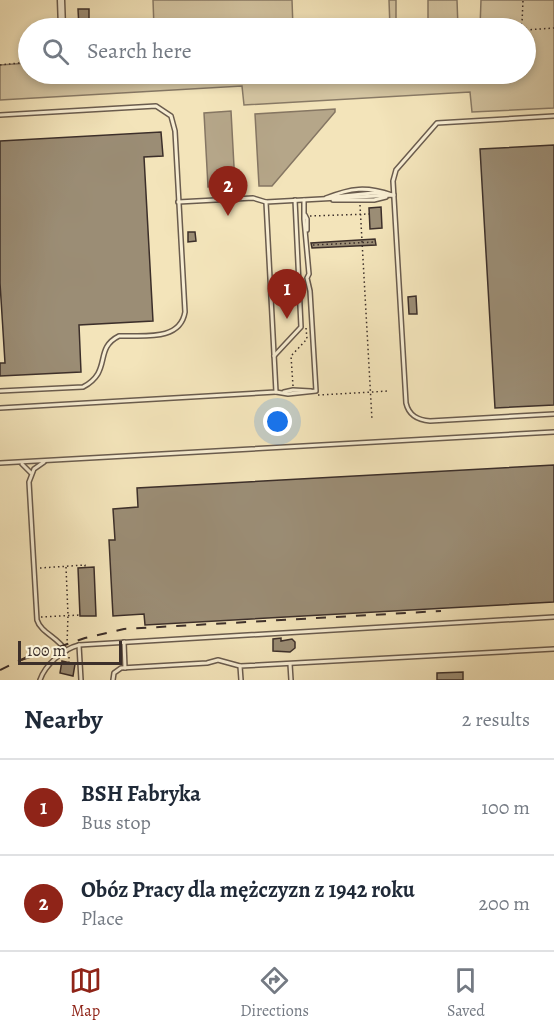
<!DOCTYPE html>
<meta charset="utf-8">
<style>
:root{--surface:#fff;--page:#f6f6f7;--text:#1f2937;--muted:#747a83;--line:#e0e1e3;--accent:#8f2418}
body{margin:0;font-family:Alegreya,serif;background:var(--page);color:var(--text)}
.scale{position:absolute;left:18px;bottom:15px;width:104px;box-sizing:border-box;padding-left:6px;border:3px solid #3c2f2a;border-top:0;font-size:16px;line-height:21px;white-space:nowrap;color:#3c2f2a;-webkit-text-stroke:4px #f7edd2;paint-order:stroke}
.you{position:absolute;left:278px;top:422px;width:21px;height:21px;margin:-15px;border:4px solid #fff;border-radius:50%;background:#1a73e8;box-shadow:0 0 0 9px #1a73e833}
.badge{display:grid;place-items:center;width:39px;height:39px;border-radius:50%;background:var(--accent);color:#fff;font-size:20px;font-weight:700}
.pin{position:absolute;translate:-50% -50px;filter:drop-shadow(0 2px 3px #0008)}
.pin::after{content:'';position:absolute;top:32px;width:21px;height:18px;background:inherit;clip-path:polygon(0 0,100% 0,50% 100%)}
.list{margin:0;padding:0;list-style:none}
h2{display:flex;justify-content:space-between;align-items:center;height:78px;margin:0;padding:0 24px;font-size:26px}
h2 small{font-size:20px;font-weight:400;color:var(--muted)}
.list li{display:grid;grid-template-columns:39px 1fr auto;gap:18px;align-items:center;box-sizing:border-box;height:96px;padding:0 24px;border-top:2px solid var(--line)}
.list b{display:block;font-size:22px;white-space:nowrap}
.list p{margin:0;font-size:20px;white-space:nowrap;color:var(--muted)}
.list em{font-size:20px;font-style:normal;color:var(--muted)}
.icon{flex:none;width:33px;height:33px;fill:none;stroke:currentColor;stroke-width:2;stroke-linecap:round;stroke-linejoin:round}
.map{position:relative;flex:none;width:554px;height:680px;overflow:hidden}
.search{position:absolute;background:var(--surface);box-shadow:0 3px 9px #0003;left:18px;right:18px;top:18px;height:66px;display:flex;align-items:center;gap:15px;box-sizing:border-box;padding:0 21px;border-radius:33px;color:var(--muted);font-size:22px}
.sheet{height:270px;background:var(--surface)}
nav{display:flex;justify-content:space-around;align-items:center;box-sizing:border-box;height:84px;border-top:2px solid var(--line);background:var(--surface);font-size:16px;color:var(--muted)}
nav a{display:grid;justify-items:center;gap:3px}
nav .on{color:var(--accent)}
.map>svg:first-child{display:block}
</style>
<div class="map">
<svg width="554" height="680" viewBox="0 0 554 680">
<rect width="100%" height="100%" fill="#f3e4ba"/>
<filter id="stains"><feTurbulence type="fractalNoise" baseFrequency=".00333" numOctaves="4"/><feColorMatrix values="0 0 0 0 .2 0 0 0 0 .09 0 0 0 0 .02 0 0 0 .5 -.17"/></filter>
<radialGradient id="worn" r=".72"><stop offset=".6" stop-color="#630" stop-opacity="0"/><stop offset="1" stop-color="#630" stop-opacity=".3"/></radialGradient>
<g fill="#d4c5a2" stroke="#887a66" stroke-width="1.5">
<polygon points="153,0 292,0 293,28 154,28"/>
<polygon points="389,0 396,0 396,28 390,28"/>
<polygon points="428,0 457,0 458,28 428,28"/>
<polygon points="481,0 554,0 554,108 472,112 470,92 244,105 242,86 0,100 0,65 28,63 28,74 526,74 526,28 480,28"/>
</g>
<g fill="#b5a689" stroke="#857663" stroke-width="1.5">
<polygon points="335,109 335,112 272,186 259,186 255,114"/>
<polygon points="231,111 235,185 208,187 204,113"/>
</g>
<g fill="#9b8d75" stroke="#3c2f2a" stroke-width="1.5">
<polygon points="78,9 89,9 89,28 79,28"/>
<polygon points="161,132 163,156 144,157 153,321 79,325 81,372 0,376 0,363 5,363 0,283 0,141"/>
<polygon points="554,145 554,405 495,408 480,149"/>
<polygon points="381,207 382,228 370,229 369,208"/>
<polygon points="188,232 195,232 196,241 188,242"/>
<polygon points="375,239 376,245 312,248 311,243"/>
<polygon points="416,296 417,314 409,314 408,297"/>
<polygon points="554,465 554,602 145,625 144,614 113,616 109,540 115,540 113,509 138,507 137,488"/>
<polygon points="94,567 96,616 80,616 78,568"/>
<polygon points="281,638 281,641 292,639 295,642 295,648 290,652 273,651 273,639"/>
<polygon points="62,661 75,664 73,676 60,673"/>
<polygon points="463,672 463,680 437,680 437,673"/>
</g>
<g fill="none" stroke-linecap="round" stroke-linejoin="round">
<g stroke="#6a5c4e" stroke-width="6">
<g id="service">
<path d="M0,115L156,106L171,116L175,131L185,312C180,342 142,335 119,336C93,349 113,371 83,387L0,391"/>
<path d="M554,116L437,123L396,170L393,181L406,403C409,416 418,420 430,421L554,414"/>
<polyline points="333,197 373,193 386,194"/>
<path d="M326,198C351,188 366,186 392,195"/>
<polyline points="333,200 374,200 386,197"/>
<polyline points="178,202 253,198 266,202"/>
<polyline points="305,215 307,219 307,230"/>
<polyline points="274,356 301,327 295,200"/>
<polyline points="276,392 288,394 316,391 310,291 307,278 309,274 304,219 304,200"/>
<polyline points="284,392 293,390 311,391"/>
<polyline points="0,408 276,392 266,202 394,195"/>
<path d="M44,462L34,469L29,482L37,620C41,633 58,637 66,651"/>
<polyline points="0,463 554,432"/>
<polyline points="22,464 31,473"/>
<polyline points="124,642 125,668"/>
<polyline points="79,645 81,680"/>
<polyline points="290,664 291,680"/>
<path d="M40,680C45,665 63,649 79,645L554,617"/>
<polyline points="113,680 114,673 121,668 207,663 218,660 240,666"/>
<polyline points="241,680 240,666 554,649"/>
</g>
</g>
<g stroke="#6a5c4e" stroke-width="9">
<polyline id="minor" points="61,0 62,28"/>
</g>
<g stroke="#3c2f2a" stroke-width="1.5" stroke-dasharray="1.5 3" stroke-linecap="butt">
<polyline points="518,28 522,23 523,0"/>
<polyline points="526,30 554,28"/>
<polyline points="0,65 28,62"/>
<polyline points="360,205 372,420"/>
<polyline points="310,216 369,214"/>
<polyline points="313,245 375,242"/>
<polyline points="293,386 291,356 307,339 306,328"/>
<polyline points="318,395 389,391"/>
<polyline points="66,567 68,615 67,644"/>
<polyline points="40,568 85,565 85,568"/>
<polyline points="41,617 80,615"/>
<polyline points="69,663 69,655"/>
</g>
<use href="#service" stroke="#f7edd2" stroke-width="3"/>
<use href="#minor" stroke="#f7edd2" stroke-width="6"/>
<g stroke="#3c2f2a" stroke-width="2" stroke-dasharray="10 10" stroke-linecap="butt">
<polyline points="21,660 85,638 124,629 441,611"/>
<polyline points="0,670 27,657"/>
</g>
</g>
<rect width="100%" height="100%" filter="url(#stains)"/>
<rect width="100%" height="100%" fill="url(#worn)"/>
</svg>
<div class="scale">100 m</div>
<div class="you"></div>
<div class="pin badge" style="left:287px;top:319px">1</div>
<div class="pin badge" style="left:228px;top:216px">2</div>
<div class="search"><svg class="icon" aria-label="search" viewBox="0 0 24 24"><circle cx="10" cy="10" r="6"/><path d="M15 15l6 6"/></svg>Search here</div>
</div>
<section class="sheet">
<h2>Nearby<small>2 results</small></h2>
<ul class="list">
<li><span class="badge">1</span><div><b>BSH Fabryka</b><p>Bus stop</p></div><em>100 m</em></li>
<li><span class="badge">2</span><div><b>Obóz Pracy dla mężczyzn z 1942 roku</b><p>Place</p></div><em>200 m</em></li>
</ul>
</section>
<nav>
<a class="on"><svg class="icon" aria-label="map" viewBox="0 0 24 24"><path d="M3 6l6-2 6 2 6-2v14l-6 2-6-2-6 2zM9 4v14M15 6v14"/></svg>Map</a>
<a><svg class="icon" aria-label="directions" viewBox="0 0 24 24"><path d="M12 3l9 9-9 9-9-9zM9 14v-3h6M13 9l2 2-2 2"/></svg>Directions</a>
<a><svg class="icon" aria-label="saved" viewBox="0 0 24 24"><path d="M7 4h10v16l-5-4-5 4z"/></svg>Saved</a>
</nav>
